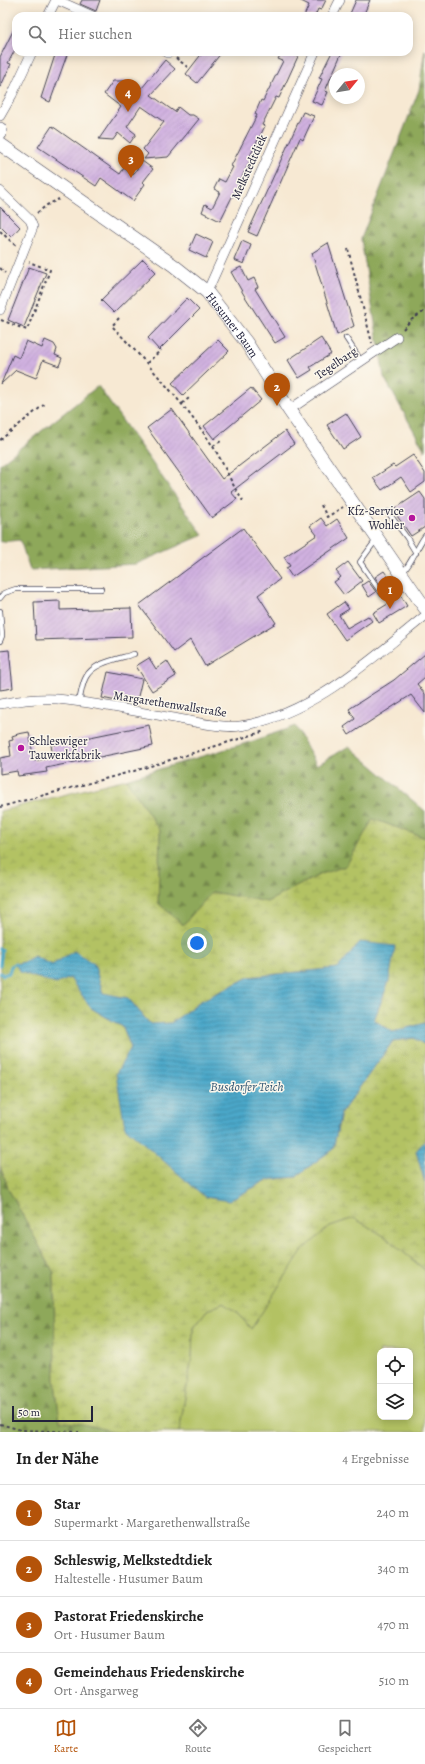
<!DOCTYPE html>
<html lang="de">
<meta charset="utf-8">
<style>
:root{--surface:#fff;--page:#f6f6f6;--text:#222;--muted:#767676;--line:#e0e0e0;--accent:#b45309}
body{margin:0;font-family:Alegreya,serif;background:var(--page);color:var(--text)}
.controls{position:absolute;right:12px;bottom:12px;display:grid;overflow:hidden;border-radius:8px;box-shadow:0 2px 10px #0003}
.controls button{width:36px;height:36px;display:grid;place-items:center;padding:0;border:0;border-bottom:1px solid var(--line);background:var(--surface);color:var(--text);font:20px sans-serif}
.compass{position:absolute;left:329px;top:68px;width:36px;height:36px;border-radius:50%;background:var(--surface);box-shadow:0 2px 10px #0003;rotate:60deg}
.scale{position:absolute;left:12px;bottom:10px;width:81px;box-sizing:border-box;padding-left:4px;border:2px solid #22223b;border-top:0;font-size:11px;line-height:14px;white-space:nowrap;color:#22223b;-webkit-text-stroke:3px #fbf7ec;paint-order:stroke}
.you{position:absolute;left:197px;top:943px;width:14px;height:14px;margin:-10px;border:3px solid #fff;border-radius:50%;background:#1a73e8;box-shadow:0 0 0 6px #1a73e833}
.badge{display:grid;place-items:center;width:26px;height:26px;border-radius:50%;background:var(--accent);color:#fff;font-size:13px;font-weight:700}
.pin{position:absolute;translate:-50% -33px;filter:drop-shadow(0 1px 2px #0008)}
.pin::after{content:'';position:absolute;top:21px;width:14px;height:12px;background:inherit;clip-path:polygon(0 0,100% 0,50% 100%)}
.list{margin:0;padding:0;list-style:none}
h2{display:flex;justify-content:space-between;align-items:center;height:52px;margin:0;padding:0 16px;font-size:17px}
h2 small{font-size:13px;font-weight:400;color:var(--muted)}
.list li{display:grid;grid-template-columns:26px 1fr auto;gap:12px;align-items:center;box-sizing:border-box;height:56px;padding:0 16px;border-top:1px solid var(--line)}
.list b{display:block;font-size:15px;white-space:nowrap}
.list p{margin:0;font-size:13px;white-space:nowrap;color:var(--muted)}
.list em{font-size:13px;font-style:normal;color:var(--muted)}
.icon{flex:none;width:22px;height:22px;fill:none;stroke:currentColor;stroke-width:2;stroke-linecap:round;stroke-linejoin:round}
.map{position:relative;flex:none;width:425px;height:1432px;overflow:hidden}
.search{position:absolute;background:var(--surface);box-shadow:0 2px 10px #0003;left:12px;right:12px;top:12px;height:44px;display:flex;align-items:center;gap:10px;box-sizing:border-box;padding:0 14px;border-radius:12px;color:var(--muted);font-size:15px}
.sheet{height:276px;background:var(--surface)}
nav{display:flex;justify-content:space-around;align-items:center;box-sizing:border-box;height:56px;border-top:1px solid var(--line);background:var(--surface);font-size:11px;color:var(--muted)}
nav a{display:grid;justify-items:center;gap:2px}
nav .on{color:var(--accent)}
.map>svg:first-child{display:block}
</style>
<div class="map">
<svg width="425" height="1432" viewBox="0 0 425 1432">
<defs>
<pattern id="forest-firs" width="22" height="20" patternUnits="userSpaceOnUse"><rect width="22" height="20" fill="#8ea85a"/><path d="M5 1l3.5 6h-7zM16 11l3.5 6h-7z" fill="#74884c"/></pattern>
<pattern id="wetland-marsh" width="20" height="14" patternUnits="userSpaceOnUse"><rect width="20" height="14" fill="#b3c264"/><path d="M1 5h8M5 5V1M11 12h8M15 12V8" fill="none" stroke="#9aa658"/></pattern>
<pattern id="water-rules" width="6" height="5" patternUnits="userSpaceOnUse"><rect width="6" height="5" fill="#4ba7c9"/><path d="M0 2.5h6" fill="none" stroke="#3e88a4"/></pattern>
<pattern id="building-hatch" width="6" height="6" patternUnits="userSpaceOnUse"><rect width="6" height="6" fill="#d0b1e0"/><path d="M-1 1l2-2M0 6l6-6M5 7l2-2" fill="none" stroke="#b298c1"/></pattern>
</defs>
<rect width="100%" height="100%" fill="#fbf7ec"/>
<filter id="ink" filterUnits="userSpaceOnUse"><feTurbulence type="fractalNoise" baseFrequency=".025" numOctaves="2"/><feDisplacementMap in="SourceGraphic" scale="8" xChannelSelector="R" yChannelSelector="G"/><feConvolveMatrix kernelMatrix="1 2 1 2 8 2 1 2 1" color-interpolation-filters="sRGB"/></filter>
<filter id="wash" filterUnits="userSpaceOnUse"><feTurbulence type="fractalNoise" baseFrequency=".012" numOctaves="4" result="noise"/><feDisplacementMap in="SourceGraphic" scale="16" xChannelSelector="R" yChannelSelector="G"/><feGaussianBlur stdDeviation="0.9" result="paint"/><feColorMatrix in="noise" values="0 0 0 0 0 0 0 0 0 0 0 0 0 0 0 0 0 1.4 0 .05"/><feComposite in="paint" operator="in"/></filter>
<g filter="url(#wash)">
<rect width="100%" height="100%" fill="#f7e9d3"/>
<path fill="#b3c264" stroke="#6a7250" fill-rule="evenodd" d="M354,1218L384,1236L425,1270V1432H179L192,1357L193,1328L207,1310L224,1303L237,1312L251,1329L302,1250L330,1226ZM380,1351H410V1417H380Z"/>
<g fill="url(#forest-firs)" stroke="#58654a">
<polygon points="425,50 425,451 384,377 361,239 419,90"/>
<polygon points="98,386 203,535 136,564 30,570 20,540 0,542 0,464"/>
<polygon points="295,726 317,765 349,746 425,811 425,838 373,819 346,866 321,874 267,902 212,892 183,925 158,903 160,831 126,779 253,741"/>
<polygon points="0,1166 9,1190 54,1273 55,1382 60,1420 83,1424 116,1432 0,1432"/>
</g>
<polygon fill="url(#wetland-marsh)" stroke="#6a7250" points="126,779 160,831 158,903 183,925 212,892 267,902 321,874 346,866 373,819 425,838 425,1023 393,1032 374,1020 389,981 360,942 338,968 249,977 199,1002 171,1023 150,1024 128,998 103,994 94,964 52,965 34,956 24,962 15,964 70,978 91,1008 123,1027 131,1048 116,1073 229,1200 267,1180 295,1177 333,1149 341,1113 393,1041 414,1038 425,1045 425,1141 416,1151 425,1183 425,1270 384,1236 354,1218 330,1226 302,1251 251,1329 237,1312 224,1303 207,1310 193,1328 192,1357 179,1432 116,1432 83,1424 60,1421 55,1382 54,1273 9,1190 0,1166 0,811"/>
<g fill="url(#water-rules)" stroke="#366482">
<polygon points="360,942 395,946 389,981 374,1020 393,1032 425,1023 425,1045 414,1038 393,1041 341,1113 333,1149 295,1177 267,1180 229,1201 205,1197 125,1127 116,1073 131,1048 123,1027 91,1008 70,978 56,984 20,972 15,964 24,962 34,956 52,965 74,951 94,964 103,993 128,998 150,1024 171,1023 199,1002 249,977 338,968"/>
<polygon points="425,1141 425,1183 416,1151"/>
</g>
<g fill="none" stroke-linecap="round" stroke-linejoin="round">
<g stroke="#4ba7c9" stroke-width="3">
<polyline points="0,949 2,950 0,965"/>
<polyline points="0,973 3,975 9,973 11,966 15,964"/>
</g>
</g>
<g id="blocks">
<g fill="url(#building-hatch)">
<polygon points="82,0 100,0 96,11 80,4"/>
<polygon points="299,0 326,0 321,10 318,9 315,16 304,16 309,5"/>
<polygon points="356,0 370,0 363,16 349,16"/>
<polygon points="16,25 16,48 8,63 11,64 0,88 0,57"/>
<polygon points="56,52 68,52 50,102 41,98"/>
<polygon points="203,52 222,52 197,83 186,74"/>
<polygon points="282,52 300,52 279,98 276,97 262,125 265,126 250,156 252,157 220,221 202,212 205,204 212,208 220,192 214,189 219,179 225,182 233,167 231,166 257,115 255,114 261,100 263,101 283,61 278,59"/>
<polygon points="332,52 342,52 325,91 328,92 322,105 312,101 322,79 319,78"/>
<polygon points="165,60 175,69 151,95 175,112 178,107 188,115 193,115 199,119 168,157 144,159 148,154 143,149 164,122 141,106 127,127 136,134 130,143 118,133 113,140 99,139 121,107 104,94 113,81 132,81 142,88"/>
<polygon points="303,112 314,116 303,140 300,138 257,236 248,232"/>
<polygon points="52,126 120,174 124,168 133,175 142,161 153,169 143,182 145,184 133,201 101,178 96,186 38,147"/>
<polygon points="0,207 20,227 11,237 0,226"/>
<polygon points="196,234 213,242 206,258 189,250"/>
<polygon points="242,241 251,245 244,264 234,260"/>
<polygon points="328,243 354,326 337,335 312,253"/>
<polygon points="143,259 156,272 114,313 101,300"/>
<polygon points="29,267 46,273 24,327 8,320"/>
<polygon points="241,267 248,281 254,278 258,287 255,289 285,337 275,343 244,295 231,272"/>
<polygon points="187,298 199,310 159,350 148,338"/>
<polygon points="321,338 331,354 310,367 312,370 299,378 288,360"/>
<polygon points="45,340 54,344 57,349 55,355 62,358 59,366 43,360 36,378 16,370 1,384 13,355 19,358 26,341 42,348"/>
<polygon points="218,340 229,351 183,395 172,383"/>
<polygon points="251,388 261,400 214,439 204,426"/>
<polygon points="172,409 222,479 285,431 294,444 231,492 237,499 212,518 147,428"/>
<polygon points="346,413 361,437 343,449 327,425"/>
<polygon points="413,455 425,473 425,482 411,492 401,477 382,490 373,478 393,465 395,467"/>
<polygon points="420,492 425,499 425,527 411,536 393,510"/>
<polygon points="321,518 327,526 337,519 349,538 292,577 286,568 290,566 284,557 317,535 310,526"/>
<polygon points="243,528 280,579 258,595 276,623 205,666 190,640 174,652 139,605"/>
<polygon points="348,562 362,581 344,595 334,582 341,577 336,571"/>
<polygon points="384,571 392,582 382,588 375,577"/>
<polygon points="368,581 376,592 369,597 362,585"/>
<polygon points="401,596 407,606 379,623 373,613"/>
<polygon points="60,601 60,610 131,608 132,637 36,640 34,602"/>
<polygon points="344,602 349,609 339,615 347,628 368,616 372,621 345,640 327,614"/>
<polygon points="9,650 13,688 0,690 0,651"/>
<polygon points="425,654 425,677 417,684 425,694 425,713 411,695 349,735 344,727 355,719 349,709 394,680"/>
<polygon points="149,658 156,669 167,661 176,676 152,691 136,666"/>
<polygon points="108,672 142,679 136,705 102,698"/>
<polygon points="149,725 153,746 46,768 47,772 18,776 17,771 0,774 0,758 11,756 9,741 13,740 12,736 18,734 29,732 34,761 53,757 51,745"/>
</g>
</g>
</g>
<g filter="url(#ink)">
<use href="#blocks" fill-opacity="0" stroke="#424052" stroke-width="1"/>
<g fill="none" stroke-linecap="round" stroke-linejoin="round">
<g stroke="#424052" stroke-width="6">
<g id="lane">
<polyline points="346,338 361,361"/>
<polyline points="388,512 407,538 416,553"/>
<polyline points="376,540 360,562 382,594 408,586"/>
<path d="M402,573C413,562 416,548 425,536"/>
<polyline points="0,598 4,593 16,589 101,589"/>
<polyline points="0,611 2,636 0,641"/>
<path d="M79,702C81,694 82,684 86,677C94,662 119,659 134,654"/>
</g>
</g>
<g stroke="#424052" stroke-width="10">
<g id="street">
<polyline points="57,0 93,16"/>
<polyline points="48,16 56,0"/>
<polyline points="332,16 340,0"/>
<polyline points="167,52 168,53"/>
<polyline points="0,116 12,95 32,52"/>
<polyline points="0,191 30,220 33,227 0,310"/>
<polyline points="207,292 315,52"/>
<polyline points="289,410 397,337"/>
<path d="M0,704C21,700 45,697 66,700C102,704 138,712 174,718C190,721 224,729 240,726C311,716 371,659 425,616"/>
</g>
</g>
<g stroke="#424052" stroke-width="14">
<g id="secondary">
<polyline points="0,129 0,134"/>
<path id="s1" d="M0,144L173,265L207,292L246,342L289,410L425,608"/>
</g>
</g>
<g stroke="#424052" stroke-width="2" stroke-dasharray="3 3" stroke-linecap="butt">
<polyline points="176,58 190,69"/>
<polyline points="37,213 47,205 59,199"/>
<polyline points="0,231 16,246"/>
<polyline points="348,249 372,343"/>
<polyline points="0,268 5,273"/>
<path d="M119,318L112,326C147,363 183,402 212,445C224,463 231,484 243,501"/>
<polyline points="1,320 27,330 50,270 29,262"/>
<polyline points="403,329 411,320 425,311"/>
<polyline points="147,363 161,350"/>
<polyline points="182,404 189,398"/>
<polyline points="0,440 46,403"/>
<polyline points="213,446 221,441"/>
<polyline points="321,505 327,517 343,507"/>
<polyline points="0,807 134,771 265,731"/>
<polyline points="0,1424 21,1430 79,1432"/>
</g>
<use href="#lane" stroke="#fff" stroke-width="4.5"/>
<use href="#street" stroke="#fff" stroke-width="9"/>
<use href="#secondary" stroke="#fff" stroke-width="13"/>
</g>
</g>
<g fill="#b5179e" stroke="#fbf7ec" stroke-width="1.5">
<circle cx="412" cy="518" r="4"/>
<circle cx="21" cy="748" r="4"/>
</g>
<g text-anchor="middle" stroke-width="3" stroke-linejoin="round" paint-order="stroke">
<g font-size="12" fill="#22223b" stroke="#fbf7ec">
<text transform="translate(249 167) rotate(-66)" y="4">Melkstedtdiek</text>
<text dy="4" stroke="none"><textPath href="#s1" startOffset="296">Husumer Baum</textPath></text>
<text transform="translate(336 363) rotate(-34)" y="4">Tegelbarg</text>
<text transform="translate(170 704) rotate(9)" y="4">Margarethenwallstraße</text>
</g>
<g font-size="12" fill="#22223b" stroke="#fbf7ec" text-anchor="end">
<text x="404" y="515">Kfz-Service<tspan x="404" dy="14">Wohler</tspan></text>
<text x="29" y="745" text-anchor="start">Schleswiger<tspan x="29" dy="14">Tauwerkfabrik</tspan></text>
</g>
<g font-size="13" font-style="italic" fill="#325774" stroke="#fbf7ec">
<text x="247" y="1091">Busdorfer Teich</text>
</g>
</g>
</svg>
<div class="controls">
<button><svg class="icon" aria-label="locate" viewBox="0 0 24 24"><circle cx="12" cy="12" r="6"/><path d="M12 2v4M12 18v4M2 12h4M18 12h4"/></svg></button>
<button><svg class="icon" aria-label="layers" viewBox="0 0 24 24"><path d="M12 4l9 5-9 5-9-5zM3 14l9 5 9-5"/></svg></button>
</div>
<svg class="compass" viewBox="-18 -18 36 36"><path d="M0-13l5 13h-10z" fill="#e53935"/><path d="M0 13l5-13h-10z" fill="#767676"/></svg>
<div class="scale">50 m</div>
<div class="you"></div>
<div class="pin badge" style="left:390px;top:609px">1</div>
<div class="pin badge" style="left:277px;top:406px">2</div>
<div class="pin badge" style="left:131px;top:178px">3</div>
<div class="pin badge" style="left:128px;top:112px">4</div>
<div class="search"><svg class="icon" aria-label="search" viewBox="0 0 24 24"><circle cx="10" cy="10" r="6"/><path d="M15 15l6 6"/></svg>Hier suchen</div>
</div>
<section class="sheet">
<h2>In der Nähe<small>4 Ergebnisse</small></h2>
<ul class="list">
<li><span class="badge">1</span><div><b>Star</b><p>Supermarkt · Margarethenwallstraße</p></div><em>240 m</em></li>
<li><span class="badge">2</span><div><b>Schleswig, Melkstedtdiek</b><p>Haltestelle · Husumer Baum</p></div><em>340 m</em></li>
<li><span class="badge">3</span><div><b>Pastorat Friedenskirche</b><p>Ort · Husumer Baum</p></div><em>470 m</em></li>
<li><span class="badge">4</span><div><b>Gemeindehaus Friedenskirche</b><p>Ort · Ansgarweg</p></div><em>510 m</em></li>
</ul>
</section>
<nav>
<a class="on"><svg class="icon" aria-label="map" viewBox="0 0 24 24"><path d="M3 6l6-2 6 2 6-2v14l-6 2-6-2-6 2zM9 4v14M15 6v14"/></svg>Karte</a>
<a><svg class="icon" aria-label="directions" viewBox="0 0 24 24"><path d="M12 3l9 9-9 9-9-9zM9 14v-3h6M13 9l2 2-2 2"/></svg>Route</a>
<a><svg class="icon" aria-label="saved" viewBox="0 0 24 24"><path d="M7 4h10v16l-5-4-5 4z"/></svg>Gespeichert</a>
</nav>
